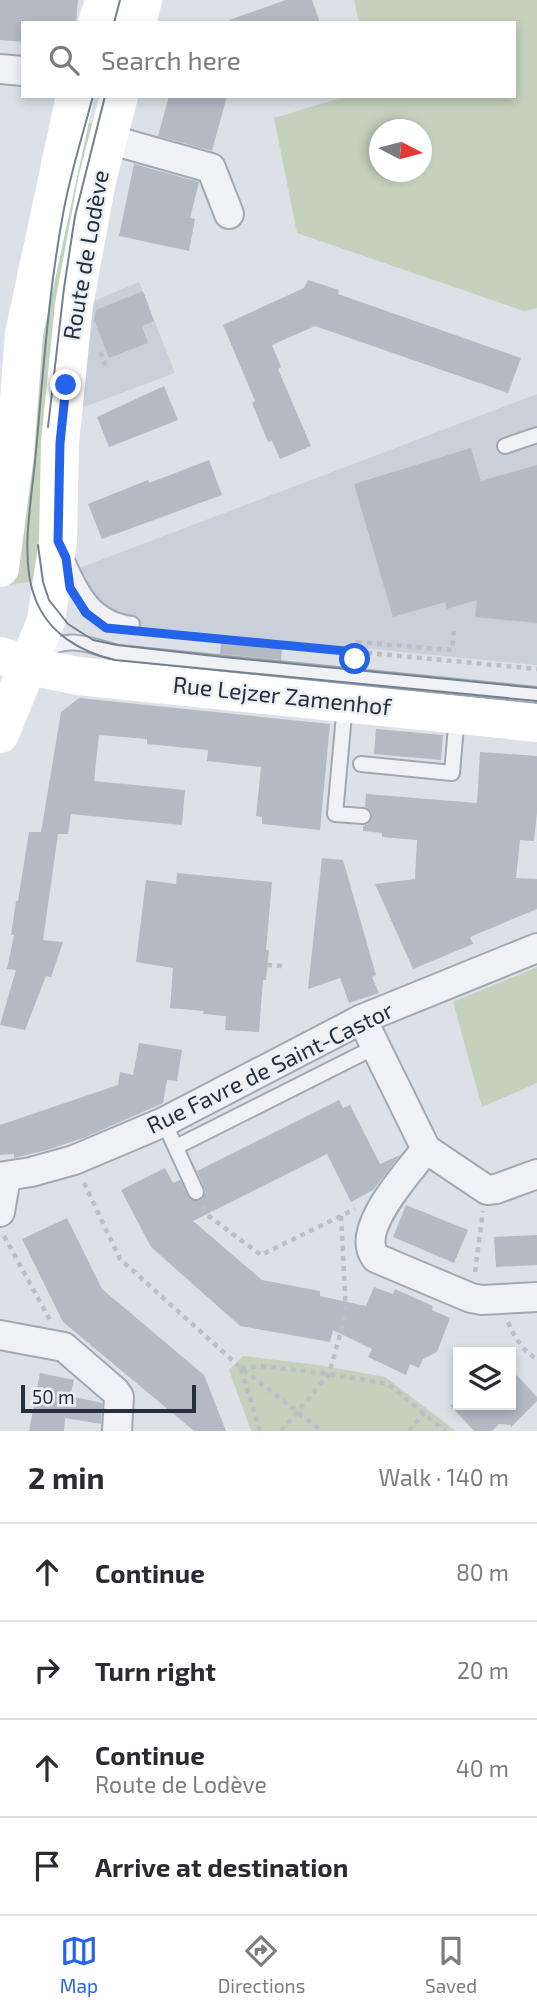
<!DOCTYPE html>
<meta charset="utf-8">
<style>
:root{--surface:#fff;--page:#f2f2f3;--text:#2b2b33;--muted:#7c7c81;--line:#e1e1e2;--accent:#2563eb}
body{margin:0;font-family:"Exo 2",sans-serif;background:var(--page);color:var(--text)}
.controls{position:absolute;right:21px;bottom:21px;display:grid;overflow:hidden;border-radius:0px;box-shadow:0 4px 10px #0003}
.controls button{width:63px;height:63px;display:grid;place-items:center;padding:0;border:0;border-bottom:2px solid var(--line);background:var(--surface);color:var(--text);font:35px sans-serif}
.compass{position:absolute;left:369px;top:119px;width:63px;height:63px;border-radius:50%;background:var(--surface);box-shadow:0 4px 10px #0003;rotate:96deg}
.scale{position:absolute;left:21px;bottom:18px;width:175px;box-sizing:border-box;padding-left:7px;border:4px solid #262f3e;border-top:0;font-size:19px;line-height:24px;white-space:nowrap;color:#262f3e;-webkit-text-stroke:5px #ecf0f5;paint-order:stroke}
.stop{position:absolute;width:21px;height:21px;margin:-16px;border:5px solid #2563eb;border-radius:50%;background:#fff}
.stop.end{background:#2563eb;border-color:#fff;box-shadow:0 2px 7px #0008}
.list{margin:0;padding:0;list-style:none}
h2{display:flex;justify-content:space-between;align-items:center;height:91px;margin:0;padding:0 28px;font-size:30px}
h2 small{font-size:23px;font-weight:400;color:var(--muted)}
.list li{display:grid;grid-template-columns:46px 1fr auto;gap:21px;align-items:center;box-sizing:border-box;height:98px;padding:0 28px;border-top:2px solid var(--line)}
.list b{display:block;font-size:26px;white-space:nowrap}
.list p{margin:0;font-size:23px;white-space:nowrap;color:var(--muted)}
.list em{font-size:23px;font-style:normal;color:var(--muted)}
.icon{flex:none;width:38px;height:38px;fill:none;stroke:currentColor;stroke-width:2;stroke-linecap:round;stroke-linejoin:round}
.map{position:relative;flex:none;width:537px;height:1431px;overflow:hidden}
.search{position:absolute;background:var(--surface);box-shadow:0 4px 10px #0003;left:21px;right:21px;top:21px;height:77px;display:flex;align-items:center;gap:18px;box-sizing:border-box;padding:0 24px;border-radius:0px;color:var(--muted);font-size:26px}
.sheet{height:483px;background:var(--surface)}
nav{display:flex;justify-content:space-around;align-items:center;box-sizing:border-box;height:98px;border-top:2px solid var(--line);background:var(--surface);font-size:19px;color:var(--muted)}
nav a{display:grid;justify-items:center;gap:4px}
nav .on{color:var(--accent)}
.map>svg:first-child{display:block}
</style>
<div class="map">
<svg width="537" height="1431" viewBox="0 0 537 1431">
<rect width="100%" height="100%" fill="#dce1e7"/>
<g fill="#cad0d9">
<polygon points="139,282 175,373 79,409 89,303"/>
<polygon points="537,394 537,665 115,624 69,572"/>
</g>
<g fill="#c3d1bd" fill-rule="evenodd">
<path d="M354,0H537V308L524,311L297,233L274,118L347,96H514V23H359ZM379,130H421V172H379Z"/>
<polygon points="74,118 103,127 34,581 9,585 37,356"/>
<polygon points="537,967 537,1083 482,1107 453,1002"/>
<polygon points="243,1356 318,1365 385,1377 456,1431 251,1431 229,1370"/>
</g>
<g fill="#b3bac4">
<polygon points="0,0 78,0 76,23 23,23 23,42 0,40"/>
<polygon points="286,0 312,0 320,23 230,23 229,20"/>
<polygon points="169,96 227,96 212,151 158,136"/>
<polygon points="134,164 199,182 190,218 195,219 189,251 119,236"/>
<polygon points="308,280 339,290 338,294 521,358 508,393 315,326 272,345 281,367 278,369 311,446 280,459 272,441 268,442 252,403 255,401 223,325 304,288"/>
<polygon points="143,291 154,321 142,326 148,343 109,358 94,320 96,310"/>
<polygon points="164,386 178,420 109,447 97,417"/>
<polygon points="471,448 481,481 537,465 537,623 475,617 477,600 447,609 445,602 393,617 354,484"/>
<polygon points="209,460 222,495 102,539 88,504 148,480 149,483"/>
<polygon points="221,642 282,648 281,660 220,654"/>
<polygon points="79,698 330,724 320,830 262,824 262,817 256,816 261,767 207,761 208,750 147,744 147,739 99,735 94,781 185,790 182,825 71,814 68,834 58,834 43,940 63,942 51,977 46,976 25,1030 0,1025 16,970 7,969 14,935 11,935 16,901 18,901 29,832 41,832 61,712"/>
<polygon points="376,729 443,735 441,760 374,754"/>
<polygon points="480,752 537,756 537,812 534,841 520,840 516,878 537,879 537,909 470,937 473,944 413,969 375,884 415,879 417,840 382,837 382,833 363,831 363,826 368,824 372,817 371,811 365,807 366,794 477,803"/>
<polygon points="322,858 343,860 376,975 372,977 379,993 349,1003 340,978 308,989"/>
<polygon points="177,873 272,882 266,950 269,950 266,980 263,980 259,1032 225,1030 226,1016 203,1014 204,1011 170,1008 173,968 136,962 146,880 176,884"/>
<polygon points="139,1043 182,1050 177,1081 167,1080 163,1103 86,1137 47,1150 14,1158 14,1154 0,1155 0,1125 118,1085 120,1072 133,1075"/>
<polygon points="339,1100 343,1108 350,1105 380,1164 400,1155 373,1190 351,1202 327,1154 193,1221 262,1280 320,1291 320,1296 366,1306 374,1287 393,1294 395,1289 433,1306 432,1310 450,1318 437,1352 423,1359 419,1368 410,1364 406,1375 368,1357 372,1349 333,1330 330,1342 240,1326 151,1247 121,1190 165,1168 173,1183 180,1180 190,1199 199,1201 206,1192 197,1171"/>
<polygon points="406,1205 468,1230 454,1263 393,1237"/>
<polygon points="67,1218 102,1289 204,1375 226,1431 194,1431 63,1322 22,1239"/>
<polygon points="537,1235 537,1265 496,1267 494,1237"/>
<polygon points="511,1369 537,1397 537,1401 511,1427 511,1425 499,1424 492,1431 474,1431 450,1405 511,1405"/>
<polygon points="40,1373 74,1380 70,1396 102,1403 101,1424 65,1418 64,1431 29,1431"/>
</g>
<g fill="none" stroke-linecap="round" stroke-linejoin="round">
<g stroke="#a2a8b1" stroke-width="18">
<g id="lane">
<polyline points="505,446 537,435"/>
<path d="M66,558C81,591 93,619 132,624"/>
<path d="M43,652C67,634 92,646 118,653L537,695"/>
<polyline points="345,704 335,814 363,816"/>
<polyline points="361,764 452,773 457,715"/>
<polyline points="164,1122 196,1192"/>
<polyline points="176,1147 377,1046"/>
</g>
</g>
<g stroke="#a2a8b1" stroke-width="32">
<g id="street">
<polyline points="0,69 23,71"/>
<polyline points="108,139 211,168 229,214"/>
<polyline points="362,1019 426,1149 487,1190 496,1189 537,1174"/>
<path d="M426,1149C409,1172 353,1230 376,1258L471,1298L482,1300L537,1297"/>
<polyline points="0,1177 31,1172 74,1160 164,1122 362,1019 537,948"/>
<polyline points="0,1212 6,1177"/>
<polyline points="0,1335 64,1347 115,1391 119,1397 117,1431"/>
</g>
</g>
<g stroke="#bbbfc5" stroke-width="4.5" stroke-dasharray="5 5" stroke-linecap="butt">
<polyline points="100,352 107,370"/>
<polyline points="148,632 537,669"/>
<polyline points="356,652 357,642 452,650 454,631"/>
<polyline points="267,965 282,966"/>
<polyline points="84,1183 120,1259 241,1368 322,1431"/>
<polyline points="203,1207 206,1214 261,1255 355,1209"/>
<polyline points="4,1236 50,1320"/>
<polyline points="475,1272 483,1211"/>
<path d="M508,1322C515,1338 522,1350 537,1359"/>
<polyline points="241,1368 260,1366 329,1374 388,1384 445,1431"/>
<polyline points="241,1369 260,1431"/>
<polyline points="281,1431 329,1374 346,1313 341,1215"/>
<polyline points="409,1431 424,1413"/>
</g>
<use href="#lane" stroke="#eff1f5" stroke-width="14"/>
<use href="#street" stroke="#eff1f5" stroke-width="28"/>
<g stroke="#fff" stroke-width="38">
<polyline points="97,23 105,0"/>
<polyline points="137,23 143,0"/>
<polyline points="0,568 15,454 24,334 75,96"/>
<polyline points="0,656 44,669 78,676 537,723"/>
<polyline points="0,734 46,621 58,541 60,443 74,305 97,181 119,96"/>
</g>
<g stroke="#758191" stroke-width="2">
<polyline points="114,23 120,0"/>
<path d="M93,96C83,134 71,171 64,209C48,292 43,377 35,462C31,502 20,560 35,598C48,633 80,652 115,660L537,701"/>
<polyline points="48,427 64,288 75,216 105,96"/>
<polyline points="38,545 43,582 49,600 68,624 93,640 117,645 223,657 537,688"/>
</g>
</g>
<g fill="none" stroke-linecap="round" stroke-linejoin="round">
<polyline stroke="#2563eb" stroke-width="9" points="66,385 60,443 58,541 66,558 70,588 86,613 106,628 356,652 355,659"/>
</g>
<g text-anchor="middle" stroke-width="5" stroke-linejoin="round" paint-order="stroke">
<g font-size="23" fill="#262f3e" stroke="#ecf0f5">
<text transform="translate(86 255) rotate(-80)" y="8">Route de Lodève</text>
<text transform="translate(282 696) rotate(6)" y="8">Rue Lejzer Zamenhof</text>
<text transform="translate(270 1068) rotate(-26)" y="8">Rue Favre de Saint-Castor</text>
</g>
</g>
</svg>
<div class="controls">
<button><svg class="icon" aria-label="layers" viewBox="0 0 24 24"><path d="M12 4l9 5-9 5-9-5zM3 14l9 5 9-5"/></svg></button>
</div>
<svg class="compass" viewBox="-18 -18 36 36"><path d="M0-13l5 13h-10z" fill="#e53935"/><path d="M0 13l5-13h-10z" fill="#7c7c81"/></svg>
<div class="scale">50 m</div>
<div class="stop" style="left:355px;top:659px"></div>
<div class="stop end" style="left:66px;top:385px"></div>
<div class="search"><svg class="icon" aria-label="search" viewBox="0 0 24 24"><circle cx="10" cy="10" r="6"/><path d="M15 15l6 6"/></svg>Search here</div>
</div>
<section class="sheet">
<h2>2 min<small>Walk · 140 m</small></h2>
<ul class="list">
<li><svg class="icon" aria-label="ahead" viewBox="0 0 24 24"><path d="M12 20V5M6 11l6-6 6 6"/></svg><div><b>Continue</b></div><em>80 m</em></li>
<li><svg class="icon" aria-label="right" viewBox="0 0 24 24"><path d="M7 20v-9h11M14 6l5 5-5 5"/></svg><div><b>Turn right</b></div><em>20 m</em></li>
<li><svg class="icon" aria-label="ahead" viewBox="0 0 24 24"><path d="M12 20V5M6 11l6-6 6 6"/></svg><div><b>Continue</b><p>Route de Lodève</p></div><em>40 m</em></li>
<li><svg class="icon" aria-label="arrive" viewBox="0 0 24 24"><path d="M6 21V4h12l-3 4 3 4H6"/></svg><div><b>Arrive at destination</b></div></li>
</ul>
</section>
<nav>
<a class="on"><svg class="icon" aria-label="map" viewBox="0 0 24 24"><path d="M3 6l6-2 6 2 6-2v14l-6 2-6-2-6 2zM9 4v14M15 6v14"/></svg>Map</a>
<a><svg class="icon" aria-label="directions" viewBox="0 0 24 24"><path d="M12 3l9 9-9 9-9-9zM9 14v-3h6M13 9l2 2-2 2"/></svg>Directions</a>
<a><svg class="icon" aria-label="saved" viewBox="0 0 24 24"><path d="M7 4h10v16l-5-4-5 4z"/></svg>Saved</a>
</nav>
